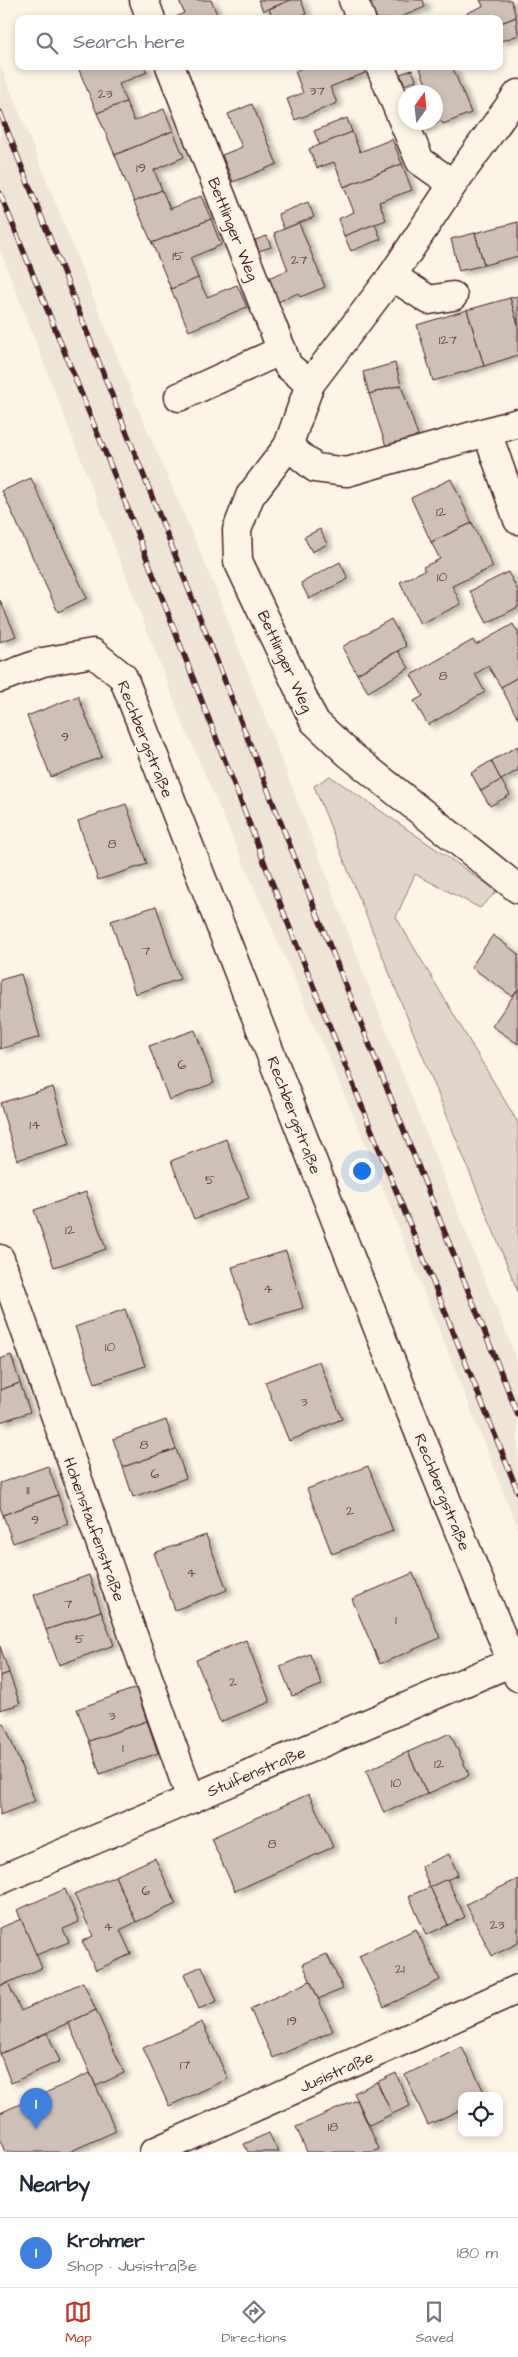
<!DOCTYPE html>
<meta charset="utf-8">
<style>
:root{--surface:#fff;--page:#f6f6f7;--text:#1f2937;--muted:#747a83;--line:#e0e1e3;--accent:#c8321e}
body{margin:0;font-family:"Architects Daughter",sans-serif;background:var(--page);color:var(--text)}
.controls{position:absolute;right:15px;bottom:15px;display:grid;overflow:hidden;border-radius:10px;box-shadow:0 2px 8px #0003}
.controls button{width:45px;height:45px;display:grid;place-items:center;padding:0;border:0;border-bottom:1px solid var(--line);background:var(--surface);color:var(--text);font:25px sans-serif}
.compass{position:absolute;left:398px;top:85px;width:45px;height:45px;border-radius:50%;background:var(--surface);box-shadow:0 2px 8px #0003;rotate:15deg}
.you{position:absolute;left:361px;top:1170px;width:18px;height:18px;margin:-12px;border:4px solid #fff;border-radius:50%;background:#1a73e8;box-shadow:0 0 0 8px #1a73e833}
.badge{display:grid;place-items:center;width:32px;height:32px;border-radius:50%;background:var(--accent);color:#fff;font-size:16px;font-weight:700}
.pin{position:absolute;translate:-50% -41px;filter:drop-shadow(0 1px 2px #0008)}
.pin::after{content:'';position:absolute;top:26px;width:18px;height:15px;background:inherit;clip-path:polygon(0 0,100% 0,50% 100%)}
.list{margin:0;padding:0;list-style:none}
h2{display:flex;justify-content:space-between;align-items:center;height:65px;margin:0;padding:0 20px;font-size:21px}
h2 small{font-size:16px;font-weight:400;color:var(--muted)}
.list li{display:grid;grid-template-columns:32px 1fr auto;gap:15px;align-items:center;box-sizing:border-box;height:70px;padding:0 20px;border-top:1px solid var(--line)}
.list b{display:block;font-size:19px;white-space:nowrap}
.list p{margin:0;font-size:16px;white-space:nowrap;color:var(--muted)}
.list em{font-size:16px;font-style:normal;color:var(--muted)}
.icon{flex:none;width:28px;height:28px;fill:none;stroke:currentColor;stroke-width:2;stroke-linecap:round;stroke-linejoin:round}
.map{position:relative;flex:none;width:518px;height:2152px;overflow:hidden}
.search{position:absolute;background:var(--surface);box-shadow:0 2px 8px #0003;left:15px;right:15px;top:15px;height:55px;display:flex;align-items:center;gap:12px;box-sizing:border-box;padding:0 18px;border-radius:10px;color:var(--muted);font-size:19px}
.sheet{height:135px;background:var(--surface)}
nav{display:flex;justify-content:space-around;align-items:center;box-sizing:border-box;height:70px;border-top:1px solid var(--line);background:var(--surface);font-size:14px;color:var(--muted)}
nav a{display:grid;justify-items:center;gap:2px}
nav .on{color:var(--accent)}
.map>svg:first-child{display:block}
</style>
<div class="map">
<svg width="518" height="2152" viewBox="0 0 518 2152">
<defs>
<filter id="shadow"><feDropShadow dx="5.5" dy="3" stdDeviation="2.5" flood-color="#0004"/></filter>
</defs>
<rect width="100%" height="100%" fill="#fcf5e5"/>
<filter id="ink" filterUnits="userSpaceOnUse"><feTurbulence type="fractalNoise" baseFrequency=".02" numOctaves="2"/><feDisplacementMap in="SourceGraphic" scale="10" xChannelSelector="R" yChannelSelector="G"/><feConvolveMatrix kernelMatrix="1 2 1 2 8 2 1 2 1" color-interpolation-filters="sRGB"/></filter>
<g filter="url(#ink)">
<polygon fill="#eee5d7" points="0,64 137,406 211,577 418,1113 518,1362 518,1529 358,1126 183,724 0,250"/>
<polygon fill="#e2d5ca" stroke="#967a7a" points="330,776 497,891 480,908 415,874 396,917 518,1123 518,1292 314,786"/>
<g fill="#cfc0b7" stroke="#4a1f2b" filter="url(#shadow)">
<polygon points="179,0 211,0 219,19 172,19 184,13"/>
<polygon points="258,0 291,0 263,11"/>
<polygon points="291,0 301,0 306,14 293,19 273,19 269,9"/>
<polygon points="377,0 423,0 425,7 396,19 377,19 370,3"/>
<polygon points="480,0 511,0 516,17 499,24 499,19 469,19 467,13 483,6"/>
<polygon points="516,17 518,35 499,42 499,24"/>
<polygon points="87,66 144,66 147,72 119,84 126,102 97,113 79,70"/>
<polygon points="307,66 362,66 365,73 330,87 337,103 295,120 287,99 303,93 295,71"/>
<polygon points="419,66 452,66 471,113 443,124 441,121 420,130 417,122 436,122 436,92 429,92"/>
<polygon points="412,70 416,80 405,85 400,74"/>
<polygon points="126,102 134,121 164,109 173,131 115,155 97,113"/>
<polygon points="252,104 277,164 233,182 222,155 242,147 228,114"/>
<polygon points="347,118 352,132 320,145 314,131"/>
<polygon points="173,131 184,157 154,170 162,190 134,202 115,155"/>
<polygon points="352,132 360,152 392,139 402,164 344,187 334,162 317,168 309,149"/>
<polygon points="402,164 412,190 379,202 386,220 344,236 338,219 354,212 344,187"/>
<polygon points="162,190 170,209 201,196 211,219 152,243 134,202"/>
<polygon points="308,202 314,217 284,229 278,214"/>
<polygon points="211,219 221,245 190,258 198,278 171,289 152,243"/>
<polygon points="518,222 518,256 484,265 475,233"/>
<polygon points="299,223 325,287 300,297 298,293 278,302 268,278 288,270 274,233"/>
<polygon points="375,224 381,239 351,251 344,236"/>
<polygon points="475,233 484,265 459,271 451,239"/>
<polygon points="267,236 271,247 259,251 255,240"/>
<polygon points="198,278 207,297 237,285 247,307 189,331 171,289"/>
<polygon points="518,296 518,325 510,298"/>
<polygon points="510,298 518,325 518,355 484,366 467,310"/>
<polygon points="467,310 484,366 433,381 417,325"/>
<polygon points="395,363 401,385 369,394 363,372"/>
<polygon points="401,385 418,436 386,446 369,394"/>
<polygon points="31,478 87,598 58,612 2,491"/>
<polygon points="451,479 472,523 431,542 411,498"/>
<polygon points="472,523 493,567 452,586 461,604 420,624 400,582 425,570 423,567 440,559 431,542"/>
<polygon points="320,529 327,544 312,552 304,537"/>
<polygon points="340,562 348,579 309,599 301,583"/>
<polygon points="508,572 518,591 518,607 487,623 470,591"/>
<polygon points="0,600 16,636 0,642"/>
<polygon points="391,619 406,646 357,674 342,647"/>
<polygon points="513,624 518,633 518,677 501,687 488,666 475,674 485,692 428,725 414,701 423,696 411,675 473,640 476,645"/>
<polygon points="398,651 409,668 368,692 357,674"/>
<polygon points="518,677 518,719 501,687"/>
<polygon points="78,696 102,757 51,777 27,716"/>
<polygon points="518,746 518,770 501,780 491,761"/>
<polygon points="491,761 501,780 481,791 471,773"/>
<polygon points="501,780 510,795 490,806 481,791"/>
<polygon points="126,804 147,864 98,880 78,821"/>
<polygon points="156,906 180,979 135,994 111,921"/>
<polygon points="493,935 518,954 518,989 512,996 471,967"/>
<polygon points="21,974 40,1037 0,1049 0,980"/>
<polygon points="518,989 518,1044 492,1026"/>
<polygon points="195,1030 214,1083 169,1100 149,1046"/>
<polygon points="53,1087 70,1144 17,1160 0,1103"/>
<polygon points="226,1139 249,1198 194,1219 171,1161"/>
<polygon points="86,1192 106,1249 54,1267 34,1210"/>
<polygon points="286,1251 303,1308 249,1324 232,1267"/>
<polygon points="125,1309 145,1366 95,1383 75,1327"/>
<polygon points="11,1355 20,1383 0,1390 0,1359"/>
<polygon points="319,1361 342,1419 289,1441 265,1382"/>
<polygon points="20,1383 30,1412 0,1422 0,1390"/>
<polygon points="166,1420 176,1449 123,1467 113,1439"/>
<polygon points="176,1449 186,1478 133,1497 123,1467"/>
<polygon points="48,1466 58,1495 3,1515 0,1507 0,1483"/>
<polygon points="368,1466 393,1531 332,1554 307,1489"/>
<polygon points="58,1495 68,1524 13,1543 3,1515"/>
<polygon points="206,1535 227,1590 175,1610 154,1553"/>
<polygon points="413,1573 440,1638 380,1664 352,1599"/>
<polygon points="89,1575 101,1611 46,1630 34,1595"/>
<polygon points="101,1611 114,1645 59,1665 46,1630"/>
<polygon points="246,1640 270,1702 220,1722 196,1660"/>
<polygon points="0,1646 9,1673 0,1676"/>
<polygon points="310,1654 322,1685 292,1696 280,1666"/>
<polygon points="9,1673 20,1704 0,1710 0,1676"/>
<polygon points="136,1688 147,1721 89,1741 77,1709"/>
<polygon points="147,1721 158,1753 100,1774 89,1741"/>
<polygon points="4,1723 35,1801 0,1815 0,1724"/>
<polygon points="450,1733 469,1775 427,1794 408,1752"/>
<polygon points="408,1752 427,1794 384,1813 366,1771"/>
<polygon points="309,1794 333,1847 235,1891 211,1838"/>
<polygon points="449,1854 458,1875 430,1887 421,1866"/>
<polygon points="155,1858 176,1904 136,1922 115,1876"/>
<polygon points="115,1876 136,1922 120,1930 131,1954 96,1970 82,1941 93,1936 74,1894"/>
<polygon points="447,1879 465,1917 448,1925 430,1887"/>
<polygon points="518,1879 518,1943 492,1956 466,1904"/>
<polygon points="430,1887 448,1925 426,1935 409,1896"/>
<polygon points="65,1889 79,1922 63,1929 69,1942 36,1955 17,1910"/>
<polygon points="21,1919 42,1968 0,1986 0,1928"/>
<polygon points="416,1929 440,1980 384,2007 359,1956"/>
<polygon points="327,1954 343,1989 318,1999 303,1964"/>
<polygon points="202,1966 217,2001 199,2009 184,1974"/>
<polygon points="310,1981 333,2031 273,2058 250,2009"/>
<polygon points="83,1982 96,2010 0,2054 0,1986 8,1983 21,2011"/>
<polygon points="96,2010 124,2073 96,2086 68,2023"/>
<polygon points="202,2022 228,2079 169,2106 143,2048"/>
<polygon points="47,2033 60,2061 11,2083 0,2054"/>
<polygon points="462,2047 486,2096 462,2096 462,2109 428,2125 405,2075"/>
<polygon points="90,2073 116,2131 69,2152 5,2152 0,2140 0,2113"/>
<polygon points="396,2073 410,2106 392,2114 377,2082"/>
<polygon points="377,2082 392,2114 369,2125 354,2093"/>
<polygon points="357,2100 379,2149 373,2152 307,2152 296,2127"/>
<polygon points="269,2133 278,2152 248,2152 244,2144"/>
</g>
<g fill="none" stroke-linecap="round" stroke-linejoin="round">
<g stroke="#4a1f2b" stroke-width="31">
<g id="minor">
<polyline points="144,0 151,19"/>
<polyline points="353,0 361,19"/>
<polyline points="170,66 288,366 310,384"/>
<polyline points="380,66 420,161 453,184"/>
<polyline points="518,94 453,184 392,276 310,384 288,446 250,496 237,530 238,561 314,721 349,754 518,889"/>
<polyline points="392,276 429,300 453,296"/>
<polyline points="179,397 282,350"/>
<polyline points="487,432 518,520"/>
<polyline points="288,446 315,468 347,472 518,423"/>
<polyline points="0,678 43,662 93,653 123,677 408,1405 518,1677"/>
<polyline points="0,1259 191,1799"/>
<polyline points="0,1880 512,1662"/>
<polyline points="154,2152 518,1989"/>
</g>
</g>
<use href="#minor" stroke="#fcf5e5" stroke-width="28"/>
<g stroke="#4a1f2b" stroke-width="5.5">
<g id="rail">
<polyline points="0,112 315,909 518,1415"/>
<polyline points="0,193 120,489 285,916 518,1492"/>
</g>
</g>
<use href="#rail" stroke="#fcf5e5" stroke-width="4" stroke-dasharray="11" stroke-linecap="butt"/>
</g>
</g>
<g text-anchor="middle" stroke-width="4" stroke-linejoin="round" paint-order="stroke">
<g font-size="14" fill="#6b474e">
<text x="317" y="95">37</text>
<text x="105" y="98">23</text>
<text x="141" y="172">19</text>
<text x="178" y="260">15</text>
<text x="299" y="264">27</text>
<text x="448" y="344">127</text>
<text x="441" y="516">12</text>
<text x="442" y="581">10</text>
<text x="443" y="680">8</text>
<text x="65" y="741">9</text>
<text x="112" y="848">8</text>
<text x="146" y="955">7</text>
<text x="182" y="1069">6</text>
<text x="35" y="1129">14</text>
<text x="210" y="1184">5</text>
<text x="70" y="1234">12</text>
<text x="268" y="1293">4</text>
<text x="110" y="1351">10</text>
<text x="304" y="1406">3</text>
<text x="144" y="1449">8</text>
<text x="155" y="1478">6</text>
<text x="28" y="1494">11</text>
<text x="350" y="1515">2</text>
<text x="35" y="1524">9</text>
<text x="191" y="1577">4</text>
<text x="68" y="1608">7</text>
<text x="396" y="1624">1</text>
<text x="80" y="1643">5</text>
<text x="233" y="1686">2</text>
<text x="112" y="1720">3</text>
<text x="123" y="1752">1</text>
<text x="439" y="1768">12</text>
<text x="396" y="1787">10</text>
<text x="272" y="1848">8</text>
<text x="146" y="1895">6</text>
<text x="497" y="1929">23</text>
<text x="108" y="1931">4</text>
<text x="400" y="1973">21</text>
<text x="292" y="2025">19</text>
<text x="185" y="2069">17</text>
<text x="333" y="2131">18</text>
</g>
<g font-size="16" fill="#4a1f2b" stroke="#fcf5e5">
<text transform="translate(234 229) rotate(68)" y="6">Bettlinger Weg</text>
<text transform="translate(286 661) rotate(65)" y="6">Bettlinger Weg</text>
<text transform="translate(146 739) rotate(68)" y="6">Rechbergstraße</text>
<text transform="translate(295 1115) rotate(69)" y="6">Rechbergstraße</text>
<text transform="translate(443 1492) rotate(68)" y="6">Rechbergstraße</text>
<text transform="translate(95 1529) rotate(70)" y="6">Hohenstaufenstraße</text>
<text transform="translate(256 1771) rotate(-23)" y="6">Stuifenstraße</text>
<text transform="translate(336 2071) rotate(-24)" y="6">Jusistraße</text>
</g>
</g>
</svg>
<div class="controls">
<button><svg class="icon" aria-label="locate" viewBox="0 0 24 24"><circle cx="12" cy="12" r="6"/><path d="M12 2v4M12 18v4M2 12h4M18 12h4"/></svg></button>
</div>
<svg class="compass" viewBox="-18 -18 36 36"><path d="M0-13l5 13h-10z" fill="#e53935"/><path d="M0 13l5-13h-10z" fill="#747a83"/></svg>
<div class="you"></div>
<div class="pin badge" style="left:36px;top:2129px;background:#3f7fe0">1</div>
<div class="search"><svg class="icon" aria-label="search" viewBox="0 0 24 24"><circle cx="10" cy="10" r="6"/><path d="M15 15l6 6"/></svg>Search here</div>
</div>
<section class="sheet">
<h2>Nearby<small></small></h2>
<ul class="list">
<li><span class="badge" style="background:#3f7fe0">1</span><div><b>Krohmer</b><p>Shop · Jusistraße</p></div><em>180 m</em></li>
</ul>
</section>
<nav>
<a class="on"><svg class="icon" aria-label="map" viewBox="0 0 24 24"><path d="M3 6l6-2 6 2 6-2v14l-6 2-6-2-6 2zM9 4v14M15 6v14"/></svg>Map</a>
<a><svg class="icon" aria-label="directions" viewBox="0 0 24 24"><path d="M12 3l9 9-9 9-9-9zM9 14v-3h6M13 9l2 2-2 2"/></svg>Directions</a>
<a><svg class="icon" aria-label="saved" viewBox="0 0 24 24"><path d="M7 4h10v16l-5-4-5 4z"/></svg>Saved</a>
</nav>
